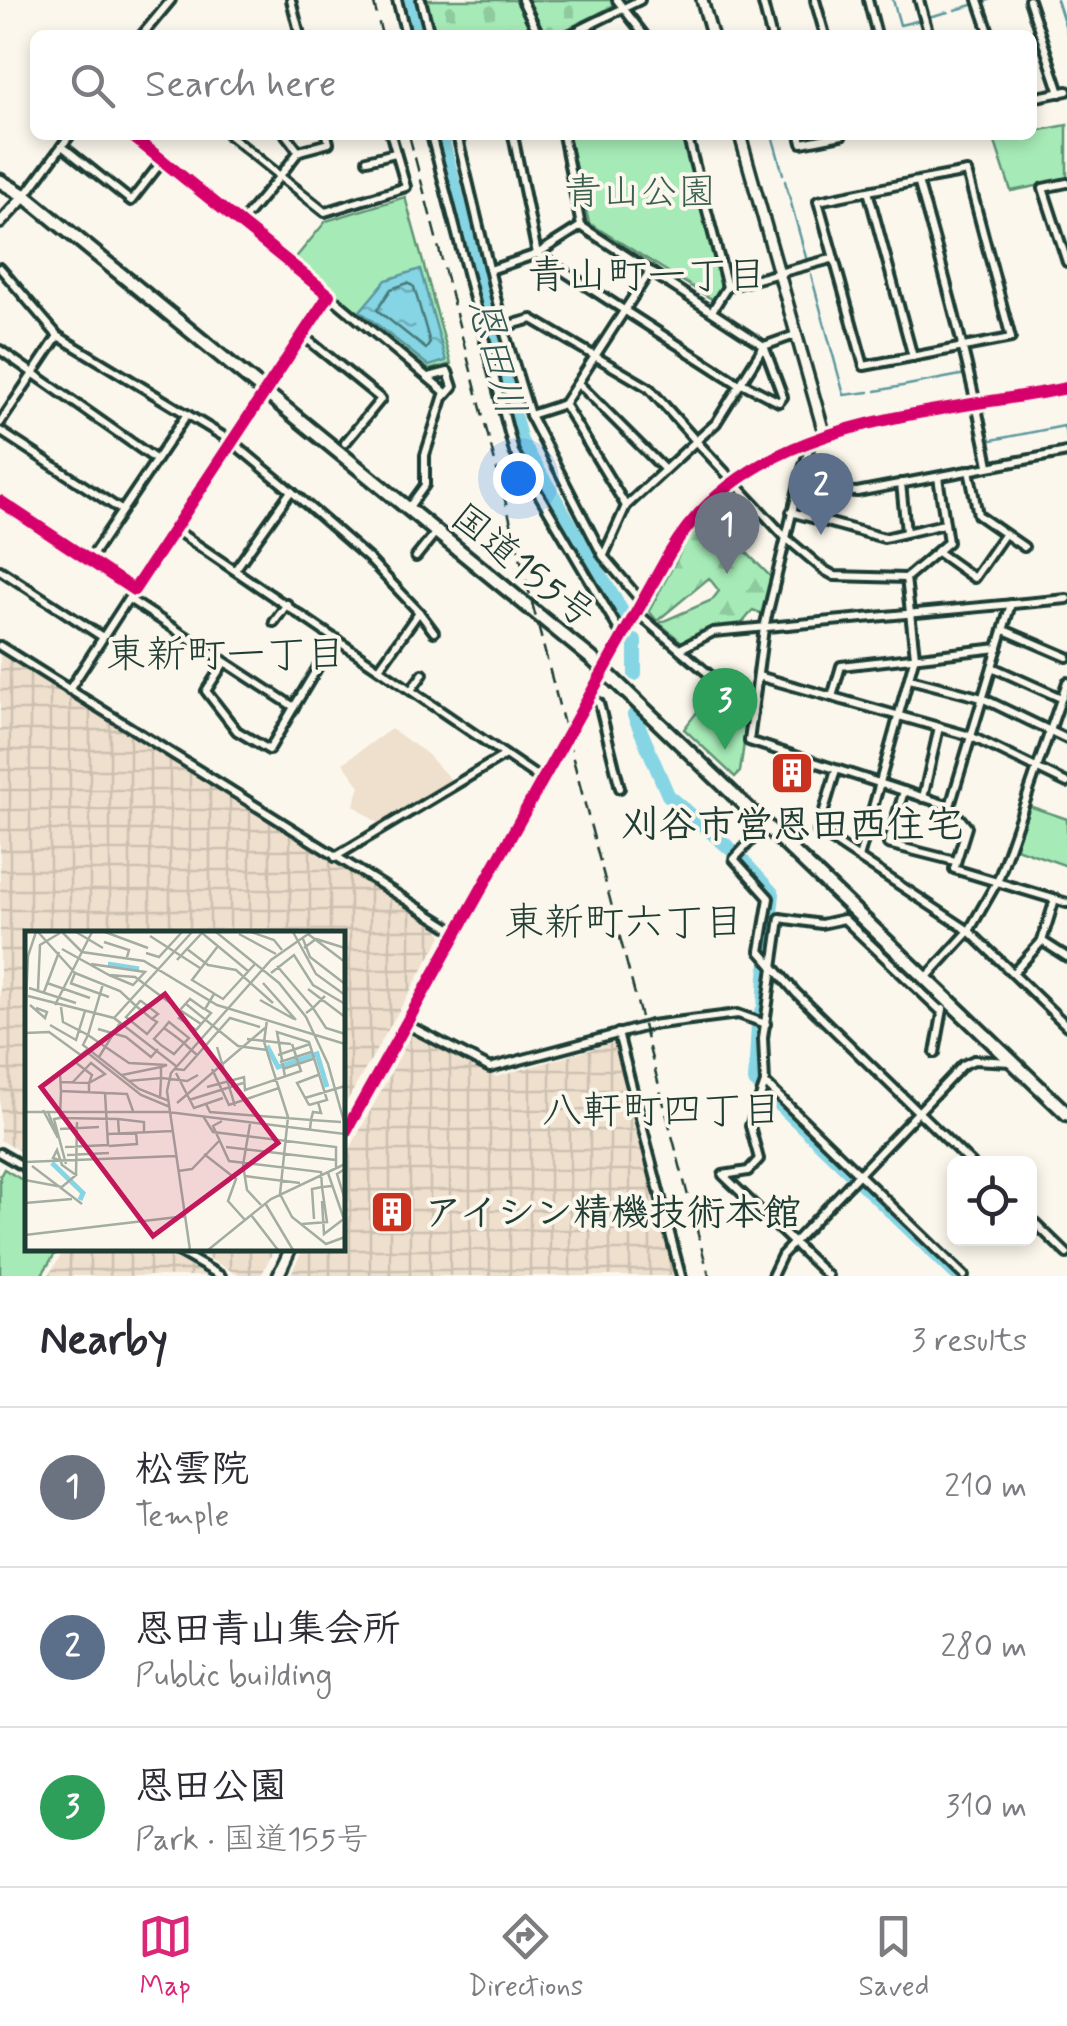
<!DOCTYPE html>
<meta charset="utf-8">
<style>
:root{--surface:#fff;--page:#f7f7f7;--text:#2b2b33;--muted:#7c7c81;--line:#e1e1e2;--accent:#db2777}
body{margin:0;font-family:Mynerve,"Klee One",sans-serif;background:var(--page);color:var(--text)}
.controls{position:absolute;right:30px;bottom:30px;display:grid;overflow:hidden;border-radius:15px;box-shadow:0 5px 15px #0003}
.controls button{width:90px;height:90px;display:grid;place-items:center;padding:0;border:0;border-bottom:2px solid var(--line);background:var(--surface);color:var(--text);font:50px sans-serif}
.you{position:absolute;left:518px;top:478px;width:35px;height:35px;margin:-25px;border:8px solid #fff;border-radius:50%;background:#1a73e8;box-shadow:0 0 0 15px #1a73e833}
.badge{display:grid;place-items:center;width:65px;height:65px;border-radius:50%;background:var(--accent);color:#fff;font-size:32px;font-weight:700}
.pin{position:absolute;translate:-50% -82px;filter:drop-shadow(0 2px 5px #0008)}
.pin::after{content:'';position:absolute;top:52px;width:35px;height:30px;background:inherit;clip-path:polygon(0 0,100% 0,50% 100%)}
.list{margin:0;padding:0;list-style:none}
h2{display:flex;justify-content:space-between;align-items:center;height:130px;margin:0;padding:0 40px;font-size:42px}
h2 small{font-size:32px;font-weight:400;color:var(--muted)}
.list li{display:grid;grid-template-columns:65px 1fr auto;gap:30px;align-items:center;box-sizing:border-box;height:160px;padding:0 40px;border-top:2px solid var(--line)}
.list b{display:block;font-size:38px;white-space:nowrap}
.list p{margin:0;font-size:32px;white-space:nowrap;color:var(--muted)}
.list em{font-size:32px;font-style:normal;color:var(--muted)}
.icon{flex:none;width:55px;height:55px;fill:none;stroke:currentColor;stroke-width:2;stroke-linecap:round;stroke-linejoin:round}
.map{position:relative;flex:none;width:1067px;height:1276px;overflow:hidden}
.search{position:absolute;background:var(--surface);box-shadow:0 5px 15px #0003;left:30px;right:30px;top:30px;height:110px;display:flex;align-items:center;gap:25px;box-sizing:border-box;padding:0 35px;border-radius:15px;color:var(--muted);font-size:38px}
.sheet{height:610px;background:var(--surface)}
nav{display:flex;justify-content:space-around;align-items:center;box-sizing:border-box;height:140px;border-top:2px solid var(--line);background:var(--surface);font-size:28px;color:var(--muted)}
nav a{display:grid;justify-items:center;gap:5px}
nav .on{color:var(--accent)}
.map>svg:first-child{display:block}
</style>
<div class="map">
<svg width="1067" height="1276" viewBox="0 0 1067 1276">
<defs>
<pattern id="industrial-grid" width="8" height="8" patternUnits="userSpaceOnUse" patternTransform="scale(2.5)"><rect width="8" height="8" fill="#efdfcd"/><path d="M0 4h8M4 0v8" fill="none" stroke="#ccc0b1"/></pattern>
<pattern id="forest-firs" width="22" height="20" patternUnits="userSpaceOnUse" patternTransform="scale(2.5)"><rect width="22" height="20" fill="#a6ebb7"/><path d="M5 1l3.5 6h-7zM16 11l3.5 6h-7z" fill="#8eca9e"/></pattern>
<pattern id="cemetery-stones" width="16" height="16" patternUnits="userSpaceOnUse" patternTransform="scale(2.5)"><rect width="16" height="16" fill="#a6ebb7"/><path d="M2 7V4a2 2 0 0 1 4 0v3zM10 15v-3a2 2 0 0 1 4 0v3z" fill="#8eca9e"/></pattern>
<pattern id="water-ripples" width="26" height="14" patternUnits="userSpaceOnUse" patternTransform="scale(2.5)"><rect width="26" height="14" fill="#86d5e4"/><path d="M2 4q2-2 4 0t4 0M15 11q2-2 4 0t4 0" fill="none" stroke="#6daeba"/></pattern>
</defs>
<rect width="100%" height="100%" fill="#fbf7ec"/>
<filter id="ink" filterUnits="userSpaceOnUse"><feTurbulence type="fractalNoise" baseFrequency=".01" numOctaves="2"/><feDisplacementMap in="SourceGraphic" scale="20" xChannelSelector="R" yChannelSelector="G"/><feConvolveMatrix kernelMatrix="1 2 1 2 8 2 1 2 1" color-interpolation-filters="sRGB"/></filter>
<g filter="url(#ink)">
<polygon fill="#efdfcd" points="391,729 426,753 452,781 379,824 354,805 360,786 343,763"/>
<g fill="url(#industrial-grid)">
<polygon points="0,651 439,929 442,936 343,1108 342,934 28,934 27,1155 0,1140"/>
<polygon points="412,1033 496,1077 617,1042 677,1276 290,1276 303,1249 342,1248 343,1162"/>
<polygon points="65,1249 159,1249 206,1276 48,1276"/>
<polygon points="192,1249 274,1249 261,1276 240,1276"/>
</g>
<polygon fill="url(#forest-firs)" stroke="#629476" stroke-width="2.5" points="710,516 772,578 765,615 753,610 739,627 712,629 683,643 659,623 712,600 719,591 709,578 657,621 649,611 687,540"/>
<g fill="url(#cemetery-stones)" stroke="#629476" stroke-width="2.5">
<polygon points="426,0 517,0 534,35 435,35"/>
<polygon points="528,0 614,0 617,4 555,35 546,35"/>
</g>
<g fill="#a6ebb7" stroke="#629476" stroke-width="2.5">
<polygon points="1067,125 1067,180 1011,191 994,139"/>
<polygon points="568,135 683,135 725,287 715,301 589,223"/>
<polygon points="405,197 451,364 429,370 293,261 326,221"/>
<polygon points="716,687 748,715 740,772 735,777 684,729"/>
<polygon points="1026,805 1067,819 1067,866 1013,847"/>
<polygon points="4,1169 27,1183 28,1248 58,1249 41,1276 0,1276 0,1176"/>
</g>
<polygon fill="url(#water-ripples)" stroke="#5d989e" stroke-width="2.5" points="420,269 446,361 429,366 360,311 386,280"/>
<g fill="none" stroke-linecap="round" stroke-linejoin="round">
<polygon stroke="#487a7a" stroke-width="2.5" points="408,283 414,287 430,343 426,349 377,310 391,289"/>
<g stroke="#5d989e" stroke-width="2.5">
<polyline points="893,0 900,25 921,20"/>
<polyline points="1057,0 1067,31"/>
<polyline points="983,2 989,0"/>
<polyline points="955,10 976,4"/>
<polyline points="928,17 948,12"/>
<polyline points="772,135 783,174"/>
<polyline points="785,181 807,261"/>
<polyline points="811,275 844,395 869,392"/>
<polyline points="876,391 966,374 968,384"/>
<polyline points="992,440 1064,426 1067,439"/>
</g>
<g stroke="#86d5e4" stroke-width="14">
<polyline points="408,0 416,35"/>
<polyline points="441,135 521,441 623,613"/>
<polyline points="635,674 635,641"/>
<polyline points="634,715 668,795 734,852"/>
<polyline points="742,860 773,894 767,952"/>
<polyline points="758,1020 764,1007 767,962"/>
<polyline points="758,1024 755,1081 853,1175"/>
<polyline points="858,1180 958,1276"/>
</g>
<g stroke="#1f3d34" stroke-width="14">
<g id="street">
<polyline points="291,0 300,35"/>
<polyline points="397,0 406,35"/>
<polyline points="421,0 430,35"/>
<polyline points="522,0 539,35"/>
<polyline points="617,0 644,35"/>
<polyline points="762,0 771,35"/>
<polyline points="815,0 825,35"/>
<polyline points="868,0 877,35"/>
<polyline points="919,0 929,35"/>
<polyline points="978,0 990,35"/>
<polyline points="1029,0 1060,93"/>
<polyline points="142,35 171,0"/>
<polyline points="569,35 640,0"/>
<polyline points="1032,98 1067,91"/>
<polyline points="229,135 280,176 299,151 329,143 327,135"/>
<polyline points="286,135 299,152"/>
<polyline points="431,135 514,452 623,637"/>
<polyline points="457,135 503,327 530,415 603,556 642,602"/>
<polyline points="513,135 537,254 581,226"/>
<polyline points="563,135 581,226 764,346 783,397 779,402 742,383"/>
<polyline points="687,135 727,287 831,259"/>
<polyline points="800,135 802,143 842,135"/>
<polyline points="62,146 131,201 163,160"/>
<polyline points="367,160 395,153"/>
<path d="M918,181L818,201L864,366L1011,338L967,172L918,181C945,275 970,369 989,465"/>
<polyline points="1067,183 1043,188 1067,262"/>
<polyline points="868,191 913,357"/>
<polyline points="25,196 70,135"/>
<polyline points="240,224 280,176 325,212 406,187 391,135"/>
<polyline points="0,268 58,336 231,441 291,491 235,570"/>
<polyline points="490,270 537,254 740,385"/>
<polyline points="329,295 445,392 425,455 425,485 409,507"/>
<polyline points="712,311 727,287"/>
<polyline points="503,327 532,319 649,388 696,441 626,506 604,555"/>
<polyline points="302,335 381,399 345,443"/>
<polyline points="795,335 764,346 716,423 696,441 786,538 824,570 835,576 906,578 948,542 938,477"/>
<polyline points="0,350 155,459"/>
<polyline points="429,377 448,372 453,387 446,395"/>
<polyline points="578,383 664,469"/>
<polyline points="564,404 626,506"/>
<polyline points="530,415 564,404 650,271"/>
<polyline points="0,423 58,336"/>
<polyline points="0,431 121,510"/>
<polyline points="811,442 801,476 839,491 857,492 1067,452"/>
<polyline points="969,470 978,515 1024,547"/>
<polyline points="801,476 764,628 749,741 950,806 967,827 954,869 1067,903"/>
<polyline points="901,483 906,532"/>
<polyline points="291,491 368,558 419,612 380,667"/>
<polyline points="0,501 134,590 329,295 131,135"/>
<polyline points="791,512 884,538 944,524"/>
<polyline points="174,529 542,780"/>
<polyline points="939,553 974,578 1004,535"/>
<polyline points="416,557 436,532"/>
<polyline points="89,560 187,414"/>
<polyline points="0,570 101,636"/>
<polyline points="129,599 294,707 335,638"/>
<polyline points="419,612 434,632"/>
<polyline points="636,612 753,712"/>
<polyline points="274,622 287,604"/>
<polyline points="1004,630 1067,657"/>
<polyline points="0,646 457,932"/>
<polyline points="680,649 713,632 1067,599"/>
<polyline points="224,663 206,691 237,731 269,750 294,707"/>
<polyline points="992,667 1061,698"/>
<polyline points="758,676 970,736 1067,783"/>
<polyline points="910,679 982,698 1067,739"/>
<polyline points="69,690 128,599"/>
<polyline points="411,690 423,674"/>
<polyline points="589,696 599,703 620,788"/>
<polyline points="832,697 841,666 998,648"/>
<polyline points="836,770 818,831 969,931 1067,1026"/>
<polyline points="904,791 888,844 955,861"/>
<polyline points="923,798 939,727"/>
<polyline points="950,806 1011,604"/>
<polyline points="766,824 734,859 769,898 760,951 796,993 972,1164"/>
<polyline points="335,857 505,755"/>
<polyline points="859,858 915,656 906,578"/>
<polyline points="1042,941 1067,957"/>
<polyline points="1013,973 1042,941 1055,899"/>
<polyline points="926,978 969,931 998,880 1067,682"/>
<polyline points="406,1024 490,1068 651,1025 738,1014 766,1024"/>
<polyline points="618,1033 681,1276"/>
<polyline points="935,1053 943,1009"/>
<polyline points="765,1083 964,1276"/>
<polyline points="0,1153 28,1169"/>
<polyline points="1030,1218 1067,1254"/>
<polyline points="172,1248 221,1276"/>
<polyline points="772,1276 782,1255 963,1065 974,1060 1011,1062"/>
<polyline points="828,1276 723,1175 748,1171 759,1159 750,1126 765,1083 763,1038 780,918 821,924 844,919 942,1012"/>
</g>
</g>
<g stroke="#1f3d34" stroke-width="16">
<g id="secondary">
<polyline points="702,0 712,35"/>
<polyline points="740,135 825,436"/>
<polyline points="0,223 25,196"/>
<path d="M342,1138L669,554C750,416 927,416 1067,388"/>
<polyline points="278,1276 291,1248"/>
</g>
</g>
<g stroke="#1f3d34" stroke-width="19">
<polyline id="highway" points="0,181 25,196 591,658 1067,1114"/>
</g>
<use href="#street" stroke="#fbf7ec" stroke-width="6"/>
<use href="#secondary" stroke="#fbf7ec" stroke-width="9"/>
<use href="#highway" stroke="#fbf7ec" stroke-width="11"/>
<g stroke="#1f3d34" stroke-width="2.5" stroke-dasharray="15 8" stroke-linecap="butt">
<polyline points="373,0 382,35"/>
<polyline points="409,135 709,1276"/>
</g>
<g stroke="#fbf7ec" stroke-width="19">
<g id="cycleway">
<polyline points="0,501 134,590 329,295 131,135"/>
<path d="M342,1138L669,554C750,416 927,416 1067,388"/>
</g>
</g>
<use href="#cycleway" stroke="#d6006c" stroke-width="12"/>
</g>
</g>
<defs>
<g id="building-square" transform="scale(2.25)"><rect x="-9" y="-9" width="18" height="18" rx="4" fill="#c8321e" stroke="#fbf7ec"/><path d="M-4-6H4V6H1V3H-1V6H-4ZM-2.5-4.3h1.7v1.8h-1.7ZM.8-4.3h1.7v1.8H.8ZM-2.5-1h1.7V.8h-1.7ZM.8-1h1.7V.8H.8Z" fill="#fff"/></g>
</defs>
<g fill-rule="evenodd">
<use href="#building-square" x="792" y="773"/>
<use href="#building-square" x="392" y="1212"/>
</g>
<g text-anchor="middle" stroke-width="8" stroke-linejoin="round" paint-order="stroke">
<g font-size="38" fill="#3a604e" stroke="#fbf7ec">
<text x="640" y="204">青山公園</text>
</g>
<g font-size="38" fill="#1f3d34" stroke="#fbf7ec">
<text transform="translate(524 565) rotate(39)" y="13">国道155号</text>
</g>
<g font-size="38" font-weight="bold" fill="#1f3d34" stroke="#fbf7ec">
<text x="792" y="837">刈谷市営恩田西住宅</text>
<text x="424" y="1225" text-anchor="start">アイシン精機技術本館</text>
</g>
<g font-size="40" fill="#1f3d34" stroke="#fbf7ec">
<text x="647" y="288">青山町一丁目</text>
<text x="226" y="667">東新町一丁目</text>
<text x="624" y="935">東新町六丁目</text>
<text x="662" y="1123">八軒町四丁目</text>
</g>
<g font-size="40" font-style="italic" fill="#345b57" stroke="#fbf7ec">
<text transform="translate(498 356) rotate(75)" y="14">恩田川</text>
</g>
</g>
<g transform="translate(25 931)">
<rect width="320" height="320" fill="#fbf7ec"/>
<path fill="none" stroke="#86d5e4" stroke-width="5" d="M83,33L114,38M242,115L253,136L292,123L302,156M27,232L58,262L55,269"/>
<path fill="none" stroke="#a3ada2" stroke-width="2.5" d="M13,1L50,42L46,52M37,1L57,21L119,30L192,74L320,113M51,1L78,17M80,1L123,17M191,1L254,52L281,86L303,133L320,194M226,1L249,9L257,19M268,1L291,43L320,64M214,3L251,23M283,3L320,31M125,5L175,37M278,8L285,26L320,53M79,11L104,19L102,26M193,15L167,49L198,68L230,33M279,17L291,8L320,17M37,18L84,44L110,46L148,74M162,18L177,2L223,40M121,22L134,26L157,1M152,29L162,18L183,34L211,39L248,72M66,33L120,41L108,54L84,44M252,35L288,77L300,65M50,42L95,60L111,75L127,88L132,91L122,103L101,86L111,75L115,70H116L133,83L127,88M246,42L269,24L288,54L320,73M22,52L65,67M45,52L84,66M238,52L271,89M78,53L63,104L104,132L142,134L136,136M4,57L51,72M283,58L320,86M13,59L15,14L35,2M19,61L34,21M3,65L89,87L151,135M235,69L269,88M161,73L213,115L242,119M5,74L20,87L22,81L11,77M30,74L67,1M36,76L38,91L63,104L58,114L114,158L144,170M159,82L154,87L171,99L186,82L180,78L189,63M281,82L288,77L301,97L320,103M89,87L167,1M242,89L239,111L263,186L255,263L267,286L301,313L320,306M176,93L155,79L165,68L179,78M25,94L51,109L60,80M0,95L3,25L11,1M139,97L129,108L136,114L149,123L159,112L164,107L144,91L139,97L150,105L159,112L162,115L172,124M73,98L101,106L126,126L133,118M0,102L24,101L57,125M222,108L266,113M192,116L210,175M63,122L116,164L145,176M253,124L285,113M74,126L95,92M255,131L286,121M136,133V147L162,150L173,144M150,138L159,139L205,87L235,96M187,138L204,174L254,157M258,138L288,128M151,142L169,177L198,167M97,144L136,136M260,146L252,101L284,111L302,169L284,174M103,150L136,147L135,168M36,151L64,152L67,144L50,131M47,152L66,132L80,143L64,152V161M182,156L219,146L220,159L276,140L267,113M36,160L35,187L29,188L41,233M80,162L102,163L108,180M280,167L320,155M164,169L218,152M152,172L240,97M181,173L185,181L286,189L288,181L296,182L293,171M284,174L272,152L293,144M18,179L33,207L23,181M0,181H143L320,203M178,185L188,201L311,216V237M35,187L93,188L94,202M93,188L119,191V201M197,190L188,195L204,230L296,241L297,256L287,258L289,288M225,193L218,234L222,259L236,274M35,198L74,196M285,198L286,189L316,191M83,203L148,200M84,215L112,213L111,201M40,216L83,214L80,162L36,160L35,142L63,118M201,216L311,229M179,223L211,248L203,270L220,289M42,224L84,222M0,231L151,225M7,235L57,273M320,238L312,243L320,269M153,240L167,238L195,209M303,242L320,291M51,244L52,191M220,245L275,252M0,249L37,256L51,244L37,234L32,219L28,227L34,229M297,270L299,303L320,287M0,272L47,268M240,272L268,319M226,284L253,319M277,293L302,291L297,256L307,255M0,304L161,285M165,319L142,160L146,142L246,29L286,1M183,319L246,268L320,233"/>
<path fill="#c2185b" fill-opacity="0.15" stroke="#c2185b" stroke-width="5" d="M140,63L253,212L128,305L16,156Z"/>
<rect width="320" height="320" fill="none" stroke="#1f3d34" stroke-width="5"/>
</g>
</svg>
<div class="controls">
<button><svg class="icon" aria-label="locate" viewBox="0 0 24 24"><circle cx="12" cy="12" r="6"/><path d="M12 2v4M12 18v4M2 12h4M18 12h4"/></svg></button>
</div>
<div class="you"></div>
<div class="pin badge" style="left:727px;top:574px;background:#6b7280">1</div>
<div class="pin badge" style="left:821px;top:535px;background:#5c6f8a">2</div>
<div class="pin badge" style="left:725px;top:750px;background:#2e9e5b">3</div>
<div class="search"><svg class="icon" aria-label="search" viewBox="0 0 24 24"><circle cx="10" cy="10" r="6"/><path d="M15 15l6 6"/></svg>Search here</div>
</div>
<section class="sheet">
<h2>Nearby<small>3 results</small></h2>
<ul class="list">
<li><span class="badge" style="background:#6b7280">1</span><div><b>松雲院</b><p>Temple</p></div><em>210 m</em></li>
<li><span class="badge" style="background:#5c6f8a">2</span><div><b>恩田青山集会所</b><p>Public building</p></div><em>280 m</em></li>
<li><span class="badge" style="background:#2e9e5b">3</span><div><b>恩田公園</b><p>Park · 国道155号</p></div><em>310 m</em></li>
</ul>
</section>
<nav>
<a class="on"><svg class="icon" aria-label="map" viewBox="0 0 24 24"><path d="M3 6l6-2 6 2 6-2v14l-6 2-6-2-6 2zM9 4v14M15 6v14"/></svg>Map</a>
<a><svg class="icon" aria-label="directions" viewBox="0 0 24 24"><path d="M12 3l9 9-9 9-9-9zM9 14v-3h6M13 9l2 2-2 2"/></svg>Directions</a>
<a><svg class="icon" aria-label="saved" viewBox="0 0 24 24"><path d="M7 4h10v16l-5-4-5 4z"/></svg>Saved</a>
</nav>
